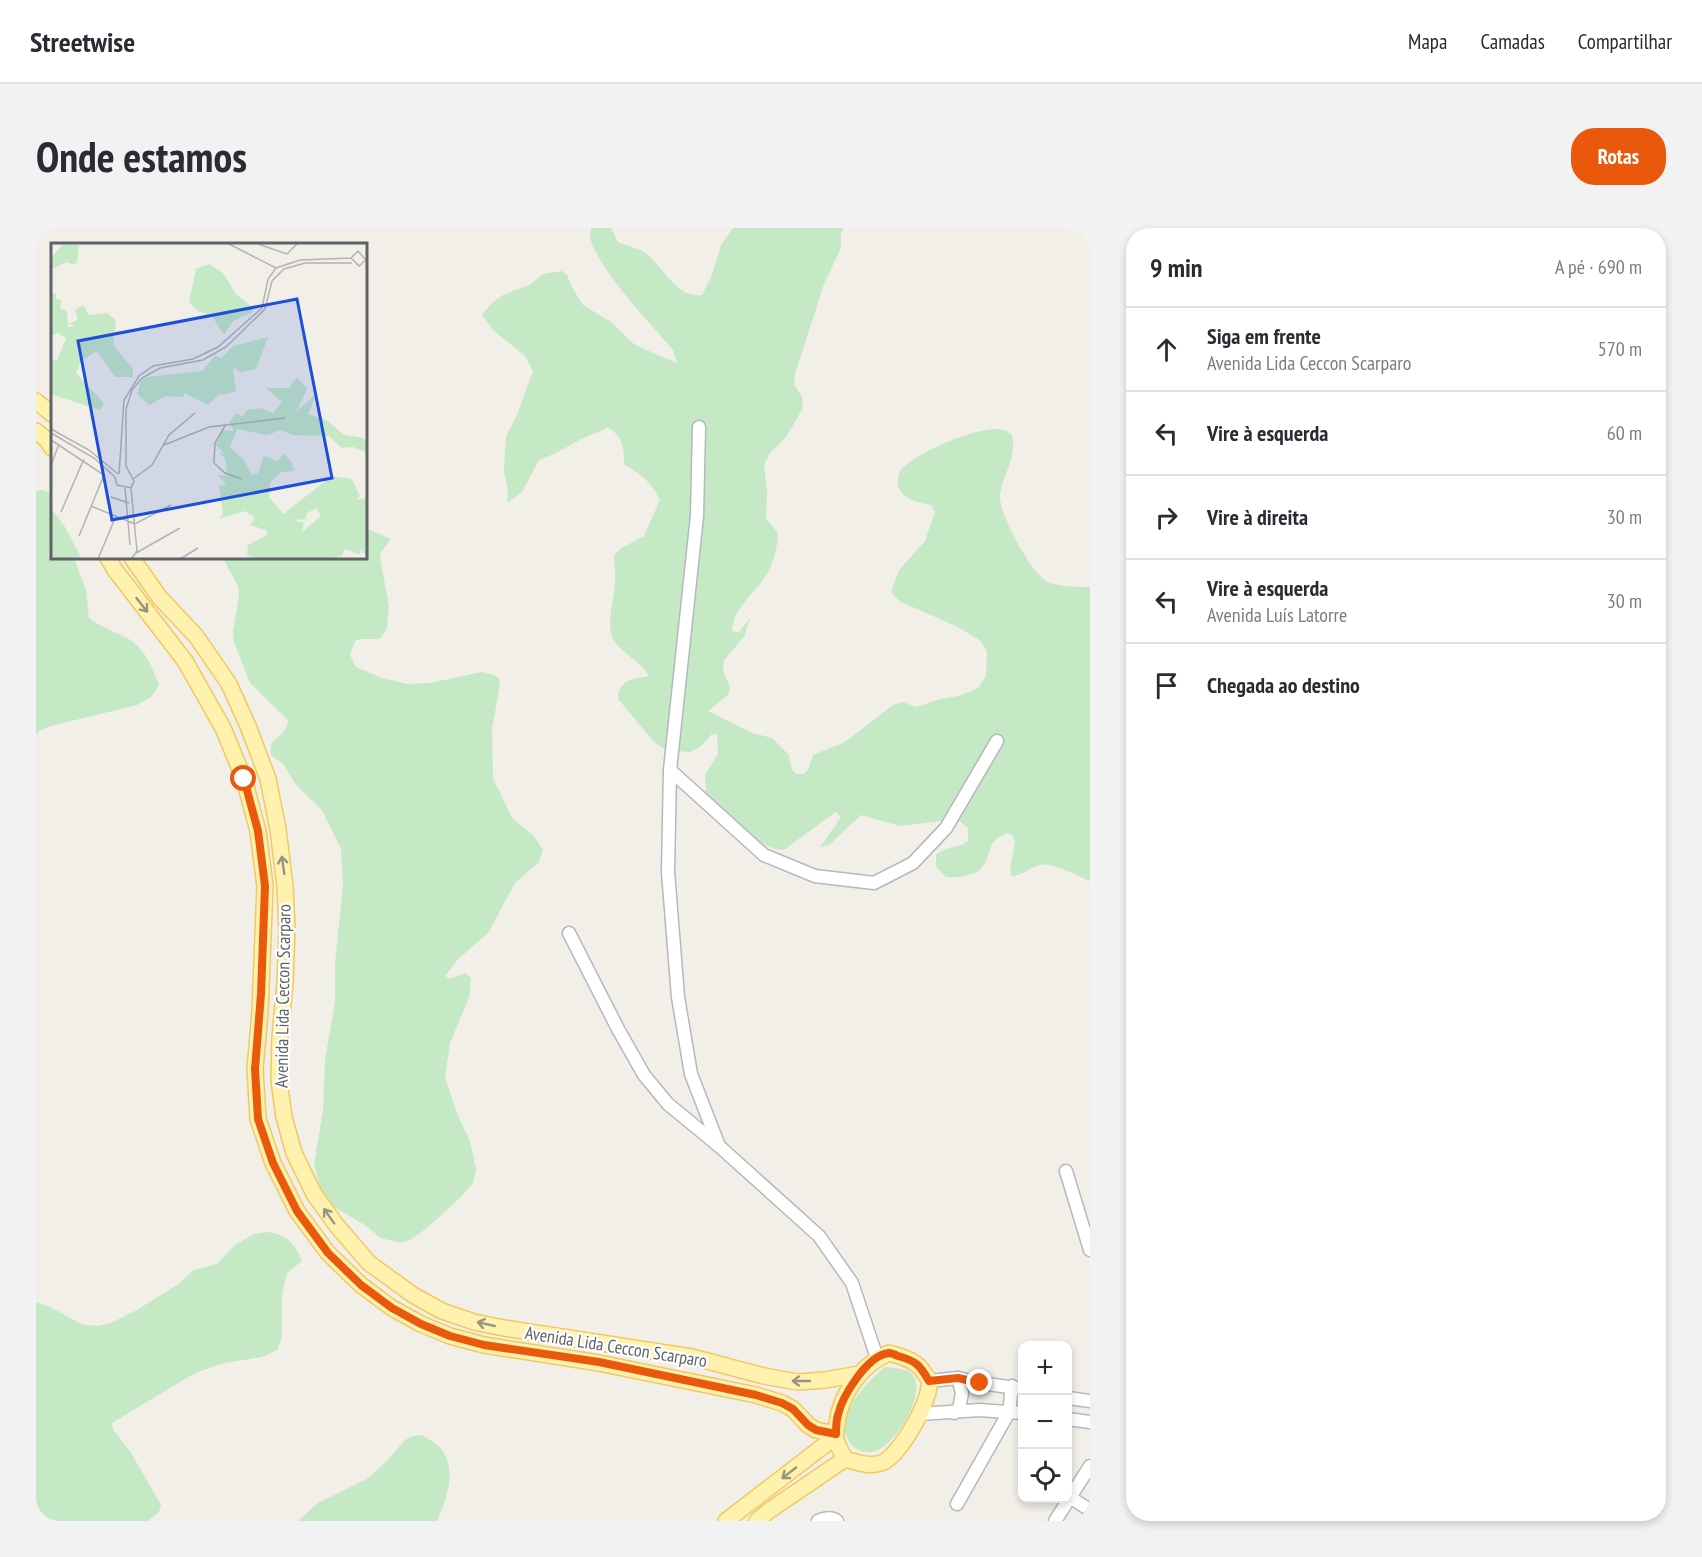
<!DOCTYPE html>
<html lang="pt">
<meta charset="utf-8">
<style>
:root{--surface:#fff;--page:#f2f2f3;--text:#2b2b33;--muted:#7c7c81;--line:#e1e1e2;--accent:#ea580c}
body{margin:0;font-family:"PT Sans Narrow",sans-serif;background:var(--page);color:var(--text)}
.controls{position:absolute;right:18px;bottom:18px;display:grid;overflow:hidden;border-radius:12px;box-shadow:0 3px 9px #0003}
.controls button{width:54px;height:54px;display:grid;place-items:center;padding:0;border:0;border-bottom:2px solid var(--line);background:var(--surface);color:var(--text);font:30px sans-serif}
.stop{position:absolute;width:18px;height:18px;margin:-14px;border:4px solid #ea580c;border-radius:50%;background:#fff}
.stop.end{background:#ea580c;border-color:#fff;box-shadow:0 2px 6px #0008}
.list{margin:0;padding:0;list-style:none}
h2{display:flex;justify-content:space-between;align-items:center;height:78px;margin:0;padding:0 24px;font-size:26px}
h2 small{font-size:20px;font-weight:400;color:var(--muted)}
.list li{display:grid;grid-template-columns:39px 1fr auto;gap:18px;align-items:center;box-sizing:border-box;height:84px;padding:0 24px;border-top:2px solid var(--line)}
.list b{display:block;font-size:22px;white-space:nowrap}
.list p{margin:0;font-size:20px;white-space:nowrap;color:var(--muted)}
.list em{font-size:20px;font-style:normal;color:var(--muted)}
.icon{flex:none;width:33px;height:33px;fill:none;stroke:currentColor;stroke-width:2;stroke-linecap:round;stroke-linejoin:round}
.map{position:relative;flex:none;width:1054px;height:1293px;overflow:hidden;border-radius:24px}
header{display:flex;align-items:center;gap:36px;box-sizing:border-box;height:84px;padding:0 30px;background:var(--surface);border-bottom:2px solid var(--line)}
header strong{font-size:28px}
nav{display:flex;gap:33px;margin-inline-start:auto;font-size:21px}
.intro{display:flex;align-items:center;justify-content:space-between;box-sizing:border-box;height:144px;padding:0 36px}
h1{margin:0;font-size:42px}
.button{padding:15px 27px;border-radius:24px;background:var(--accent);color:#fff;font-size:21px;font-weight:700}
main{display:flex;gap:36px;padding:0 36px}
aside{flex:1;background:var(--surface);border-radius:24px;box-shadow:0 3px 9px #0003}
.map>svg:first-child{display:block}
</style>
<header>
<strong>Streetwise</strong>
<nav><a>Mapa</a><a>Camadas</a><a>Compartilhar</a></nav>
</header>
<div class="intro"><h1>Onde estamos</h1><a class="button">Rotas</a></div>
<main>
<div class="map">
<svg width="1054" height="1293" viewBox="0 0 1054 1293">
<rect width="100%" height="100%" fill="#f1efe8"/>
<g fill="#c5e8c5">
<path d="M555,0H575L582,14C592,18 606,21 613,28C629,42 642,71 666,67L676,47L685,17L697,0H808L805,6V20L788,56L759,146L758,156L766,169L767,180L750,209L734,225L728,237L731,263L730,291L742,305C741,319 739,330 733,342C723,363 697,378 696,403L703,404L714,390L708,409L688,432L687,443L694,459L693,466L672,483L716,505L736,510L753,527L756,542L761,546H767L772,542L777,527L809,514L857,477L866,474L881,479L904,471L923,468L942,460L950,448L951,424L945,413L922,399L863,373L855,364L863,342L889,313L899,284L895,277C880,274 860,270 862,251C863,246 862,246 865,242C878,225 947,195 968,202C971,203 973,205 976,207C976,211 978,217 977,221C976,236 966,251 964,266C961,283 996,347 1012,354C1023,359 1042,359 1054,359V653C1041,648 1016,634 1003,637C994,640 987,647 976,648L974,641L979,613L976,607L971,605C952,613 956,620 949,635C942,648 924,650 910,649L900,639V627C909,618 923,621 932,613V600L921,591L864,598L825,587L793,617L784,619L805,589L800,584L749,621C727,625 705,596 690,583C683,577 673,572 665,567L670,563L669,547L682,526L681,506H676L664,519L654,524L630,522L619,515L582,471C583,451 597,451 613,448C605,433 586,426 577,411C570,399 578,370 579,356C580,347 578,337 578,328L584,321L608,308L624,272C616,254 604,246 588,236C588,220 587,208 571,199C565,204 561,204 554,207C536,215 523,225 503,232L486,264L471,275L472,263L468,243L470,208L481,187L497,143L489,128L458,103L446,87L455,76L467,67L495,56L507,46L526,43L531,47L537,61L547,77L575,94L599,117L641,135L637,122C616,97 560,39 554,9C554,7 555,2 555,0Z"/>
<path d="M5,262L16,265V330H38L50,362L53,390C65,399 78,403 91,410C109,420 116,439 123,457L115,469L101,477L15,498L3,503L0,507V264Z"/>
<polygon points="330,300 355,311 345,324 344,330 353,378 351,401 343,411 324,411 319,413 314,427 320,439 346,450 372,456 394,455 446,444 456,446 463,450 464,456 456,501 457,550 476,590 498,608 507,622 503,634 479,655 452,705 421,732 409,748 414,751 429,745 435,750 433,769 414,815 409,849 422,888 434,913 440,941 437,955 425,969 392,999 376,1011 364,1015 345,1010 329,997 288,973 278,936 287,882 289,832 299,774 299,736 307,657 305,621 286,582 260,557 247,536 235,527 235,515 247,505 253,493 214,455 198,414 197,404 203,368 202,358 187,330 330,330"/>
<path d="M231,1004C252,1007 258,1014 266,1033L252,1044L249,1051L246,1070V1110L241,1122L226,1129L188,1135L159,1145L76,1195L77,1201L95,1225L125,1277L123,1284L113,1292L114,1293H0V1074L14,1079L45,1096L61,1098L75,1095L101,1082L141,1057L158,1042L181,1036L199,1017L218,1006Z"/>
<path d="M849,1139C857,1140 865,1140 872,1143C897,1158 860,1217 840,1223C831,1225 821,1224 815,1216C795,1190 830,1155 849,1139Z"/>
<path d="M386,1207C393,1212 403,1216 408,1225C420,1245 410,1273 401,1293H262L282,1275L331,1251L349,1235L369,1212L377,1208Z"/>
</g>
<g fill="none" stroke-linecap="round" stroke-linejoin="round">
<g stroke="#b5b8bc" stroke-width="15">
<g id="minor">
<polyline points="663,199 661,288 634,542 632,644 642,769 655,846 683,918"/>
<polyline points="634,542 728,627 779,648 838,655 877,635 910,600 961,513"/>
<polyline points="533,705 582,801 608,847 632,876 683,918 783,1008 816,1055 841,1130"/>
<polyline points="1030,943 1054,1022"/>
<polyline points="893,1153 922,1150 944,1155 987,1161"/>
<polyline points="1032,1170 1054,1173"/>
<polyline points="918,1185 923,1181 926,1165 922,1150"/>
<polyline points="884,1186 943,1182 987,1185"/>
<polyline points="1032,1191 1054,1194"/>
<polyline points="1035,1270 1054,1282"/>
<polyline points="921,1276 973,1184 976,1158"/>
<path d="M782,1293C789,1290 796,1289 801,1293"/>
<polyline points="1019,1293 1054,1238"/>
</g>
</g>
<g stroke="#f2c960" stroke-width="18">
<g id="major">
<polyline points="0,173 16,186"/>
<polyline points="0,203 11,212 16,220"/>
<polyline points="72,330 79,342 149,433 187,500 208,551 222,603 229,658 224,784 219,841 222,891 237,935 261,983 292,1025 325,1057 356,1080 385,1096 414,1108 448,1117 563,1135 720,1167 746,1175 757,1181 772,1197 780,1202 800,1206"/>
<polyline points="96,330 124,370 160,408 193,456 212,498 232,551 242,601 249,658 251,701 249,755 244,809 243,852 248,889 258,925 278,966 301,998 333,1035 377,1067 406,1083 438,1094 468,1100 656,1129 728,1148 762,1154 789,1152 823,1146"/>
<path d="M853,1125C866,1129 881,1132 888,1145C890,1147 892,1150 893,1153C896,1172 863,1229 845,1235C833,1239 820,1234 809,1231C806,1224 800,1216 799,1209C799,1205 801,1199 801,1195C805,1165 826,1136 853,1125Z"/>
<polyline points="690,1293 799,1209"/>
<polyline points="721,1293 734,1282 809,1231"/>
</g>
</g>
<use href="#minor" stroke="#fff" stroke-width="12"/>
<use href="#major" stroke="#fff2af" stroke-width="15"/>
</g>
<defs><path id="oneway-shaft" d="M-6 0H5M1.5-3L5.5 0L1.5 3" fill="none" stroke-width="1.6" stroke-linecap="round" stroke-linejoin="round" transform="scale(1.5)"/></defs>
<g stroke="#979581">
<use href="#oneway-shaft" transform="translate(106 377) rotate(52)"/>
<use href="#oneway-shaft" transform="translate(247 637) rotate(-98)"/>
<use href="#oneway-shaft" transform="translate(293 988) rotate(-125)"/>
<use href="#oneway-shaft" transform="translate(450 1096) rotate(-167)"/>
<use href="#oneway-shaft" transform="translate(765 1153) rotate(-180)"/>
<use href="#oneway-shaft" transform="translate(753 1245) rotate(142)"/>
</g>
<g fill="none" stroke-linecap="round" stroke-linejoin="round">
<path stroke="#ea580c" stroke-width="8" d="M208,551L222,603L229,658L225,766L219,841L222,891L237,935L261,983L292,1025L325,1057L356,1080L385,1096L414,1108L448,1117L563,1134L720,1167L746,1175L757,1181L772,1197L780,1202L800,1206C800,1200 800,1193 802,1187C806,1169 831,1127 853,1125C856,1125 859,1127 862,1128C880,1133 884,1137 893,1153L922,1150L944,1155"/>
</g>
<g text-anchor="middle" stroke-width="4.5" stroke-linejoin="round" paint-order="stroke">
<g font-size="18" fill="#5f6368" stroke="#fff">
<text transform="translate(247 768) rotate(-89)" y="6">Avenida Lida Ceccon Scarparo</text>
<text transform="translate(580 1119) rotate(9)" y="6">Avenida Lida Ceccon Scarparo</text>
</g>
</g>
<g transform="translate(15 15)">
<rect width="316" height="316" fill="#f1efe8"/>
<path d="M12,1L28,2L26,18L23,22L16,19L1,26L0,15ZM158,21L172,30L185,51L202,65L200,70L182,78L173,92L161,73L147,68L138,59L145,26ZM5,50V56L10,57L9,65L16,68L17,84L25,83L18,81L27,76L24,67L32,62L38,72L56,70L65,77L62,102L82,126V134H64L46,108L30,118L25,130L53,160L49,167L0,151V116L6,118L15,95L7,90L0,93V51ZM217,94L205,126L190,129L182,125L185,149L168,152L157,162L133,150V154L115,153L98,162L86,151L90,137L96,134L151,128L164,113L171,115L182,103ZM246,134L256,146L245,169L266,150L257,171L275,177L293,192L312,195L316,199V210L302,204L291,205L278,193L241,192L230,187L216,192L186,186L179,204L193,217L201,232L207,230L213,213L227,218L233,210L240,218L243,228L231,229L219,239L218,254L232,271L281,233L301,236L309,253L306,257L316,255V315L310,306L309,312L294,306L291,313L278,316H204L196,311L197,302L217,291L215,287L199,282L204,275L194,268L168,276L172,270L168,243L175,241L166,232H176L174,215L167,209L173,211L165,202L172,187L183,188L178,180L185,170L191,174L196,167L210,165L222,170L231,159L215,145H238ZM266,265L270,273L251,289L253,280L243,277L255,276L256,270ZM0,265L14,284L31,316H2Z" fill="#c5e8c5" fill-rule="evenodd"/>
<path fill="none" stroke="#b3b3b1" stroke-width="1.5" d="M178,1L225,25M207,1L236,11L246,1M315,17L307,8L300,15L308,23L317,15M175,181L164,200L163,220L174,230L191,236M0,186L38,207L67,231M0,190L43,215L64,234L66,242L80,245L83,238L75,223V166L81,147L91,135L109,125L152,117L175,104L214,66L221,38L233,26L254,20H301M0,197L53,232L28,293M113,202L158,184L234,175M0,222L8,201M68,231L73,157L88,133L102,123L142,116L167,104L211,65L217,36L225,25L249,17L300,15M82,236L101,222L118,192L144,170M74,245L79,302M60,254L78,260M40,263L84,281L120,262M10,269L33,216M85,310L129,285M47,316L65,273M80,316L86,308L80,245M129,316L147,305"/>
<path fill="#1d4ed8" fill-opacity="0.15" stroke="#1d4ed8" stroke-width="3" d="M246,56L281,235L61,277L27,98Z"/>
<rect width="316" height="316" fill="none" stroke="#5f6368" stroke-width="3"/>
</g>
</svg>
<div class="controls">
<button>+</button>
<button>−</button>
<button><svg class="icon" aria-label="locate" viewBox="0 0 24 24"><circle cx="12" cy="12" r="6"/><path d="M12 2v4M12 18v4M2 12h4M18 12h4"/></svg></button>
</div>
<div class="stop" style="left:208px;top:551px"></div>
<div class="stop end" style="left:944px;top:1155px"></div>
</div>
<aside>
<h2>9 min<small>A pé · 690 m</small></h2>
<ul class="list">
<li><svg class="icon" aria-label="ahead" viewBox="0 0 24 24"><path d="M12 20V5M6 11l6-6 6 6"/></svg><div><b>Siga em frente</b><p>Avenida Lida Ceccon Scarparo</p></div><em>570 m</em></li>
<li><svg class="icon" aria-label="left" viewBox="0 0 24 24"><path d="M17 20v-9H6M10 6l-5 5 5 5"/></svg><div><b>Vire à esquerda</b></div><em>60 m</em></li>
<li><svg class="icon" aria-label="right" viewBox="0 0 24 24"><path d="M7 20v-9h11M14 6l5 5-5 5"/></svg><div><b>Vire à direita</b></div><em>30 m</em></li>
<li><svg class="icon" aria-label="left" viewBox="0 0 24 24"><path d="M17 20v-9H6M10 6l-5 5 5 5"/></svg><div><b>Vire à esquerda</b><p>Avenida Luís Latorre</p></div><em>30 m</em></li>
<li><svg class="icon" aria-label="arrive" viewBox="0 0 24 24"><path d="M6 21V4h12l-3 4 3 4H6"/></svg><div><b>Chegada ao destino</b></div></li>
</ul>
</aside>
</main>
